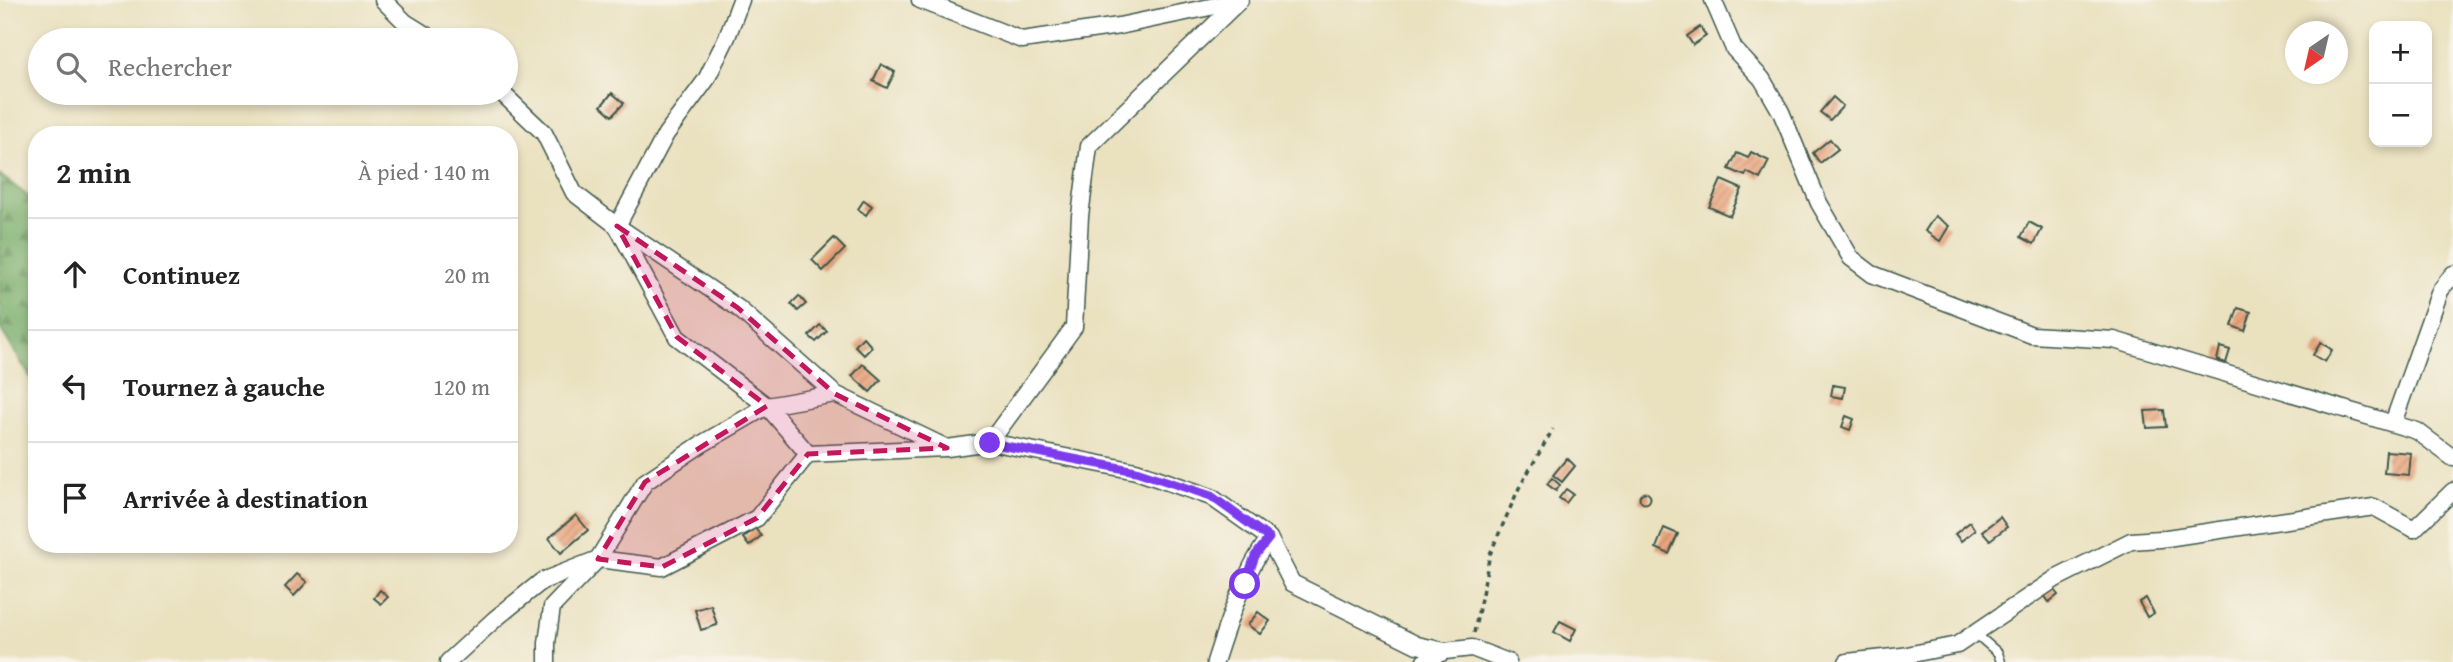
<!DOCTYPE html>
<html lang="fr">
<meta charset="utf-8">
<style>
:root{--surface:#fff;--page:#f2f2f2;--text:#222;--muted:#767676;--line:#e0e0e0}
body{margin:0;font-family:"Gentium Book Plus",serif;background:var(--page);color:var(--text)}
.controls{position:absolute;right:21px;top:21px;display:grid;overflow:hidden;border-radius:14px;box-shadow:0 4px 10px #0003}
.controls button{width:63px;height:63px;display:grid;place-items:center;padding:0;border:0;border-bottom:2px solid var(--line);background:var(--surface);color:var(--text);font:35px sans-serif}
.compass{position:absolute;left:2285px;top:21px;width:63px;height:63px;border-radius:50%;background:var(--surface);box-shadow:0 4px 10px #0003;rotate:214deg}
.stop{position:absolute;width:21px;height:21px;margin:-16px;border:5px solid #7c3aed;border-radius:50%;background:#fff}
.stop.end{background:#7c3aed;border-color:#fff;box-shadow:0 2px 7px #0008}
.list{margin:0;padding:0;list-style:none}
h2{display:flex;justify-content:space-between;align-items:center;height:91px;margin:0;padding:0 28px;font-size:30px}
h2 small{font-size:23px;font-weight:400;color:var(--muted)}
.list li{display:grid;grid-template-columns:46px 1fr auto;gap:21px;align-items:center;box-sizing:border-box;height:112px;padding:0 28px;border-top:2px solid var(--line)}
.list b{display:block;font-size:26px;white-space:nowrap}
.list em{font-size:23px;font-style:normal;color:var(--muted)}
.icon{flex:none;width:38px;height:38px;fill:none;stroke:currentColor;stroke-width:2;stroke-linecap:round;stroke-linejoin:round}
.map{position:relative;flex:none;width:2453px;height:662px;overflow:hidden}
.search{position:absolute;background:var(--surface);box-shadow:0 4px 10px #0003;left:28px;top:28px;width:490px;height:77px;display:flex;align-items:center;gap:18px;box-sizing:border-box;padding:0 24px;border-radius:38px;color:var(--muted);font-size:26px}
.panel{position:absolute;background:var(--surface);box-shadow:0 4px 10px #0003;left:28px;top:126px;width:490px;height:427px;border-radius:28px}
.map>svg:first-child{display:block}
</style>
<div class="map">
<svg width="2453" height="662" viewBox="0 0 2453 662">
<defs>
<pattern id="forest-firs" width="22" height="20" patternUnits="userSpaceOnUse" patternTransform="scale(1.75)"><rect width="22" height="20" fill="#78ad69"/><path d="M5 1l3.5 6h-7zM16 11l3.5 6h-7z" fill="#628e57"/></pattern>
<pattern id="building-hatch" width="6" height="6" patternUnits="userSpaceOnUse" patternTransform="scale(1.75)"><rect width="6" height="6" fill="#eba67e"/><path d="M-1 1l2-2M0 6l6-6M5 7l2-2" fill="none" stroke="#be8868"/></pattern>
</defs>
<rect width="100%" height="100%" fill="#f7f3e8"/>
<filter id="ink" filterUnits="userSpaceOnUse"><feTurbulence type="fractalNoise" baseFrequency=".0143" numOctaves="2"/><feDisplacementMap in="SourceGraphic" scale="14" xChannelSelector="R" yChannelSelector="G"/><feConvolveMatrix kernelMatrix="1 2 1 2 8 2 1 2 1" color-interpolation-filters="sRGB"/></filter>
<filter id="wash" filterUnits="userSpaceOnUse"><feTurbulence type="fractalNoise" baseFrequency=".00686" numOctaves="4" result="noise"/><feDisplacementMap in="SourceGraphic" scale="28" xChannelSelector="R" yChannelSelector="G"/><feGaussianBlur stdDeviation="1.57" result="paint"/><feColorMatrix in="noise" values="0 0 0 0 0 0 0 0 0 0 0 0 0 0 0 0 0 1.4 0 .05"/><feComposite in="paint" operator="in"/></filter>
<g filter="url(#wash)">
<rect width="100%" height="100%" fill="#eae1bf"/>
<polygon fill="url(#forest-firs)" stroke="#4c754e" stroke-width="2" points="0,175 37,203 37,388 0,328"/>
<g id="blocks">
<g fill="url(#building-hatch)">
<polygon points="1700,27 1706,36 1693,45 1687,36"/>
<polygon points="881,64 895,72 887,88 873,81"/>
<polygon points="612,93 624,103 612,116 601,106"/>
<polygon points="1833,97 1843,106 1830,120 1820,112"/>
<polygon points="1830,139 1838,149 1820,163 1813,153"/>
<polygon points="1751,152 1769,161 1760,179 1747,172 1745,176 1729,169 1737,153 1748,158"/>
<polygon points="1721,180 1742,189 1730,216 1709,207"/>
<polygon points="864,200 872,206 866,215 858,209"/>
<polygon points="1935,216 1949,226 1940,241 1925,231"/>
<polygon points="2029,222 2042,229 2034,244 2021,237"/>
<polygon points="834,238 845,249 823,271 812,260"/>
<polygon points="799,296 806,304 798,311 791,304"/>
<polygon points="2238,308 2251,312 2245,331 2232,326"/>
<polygon points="820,325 827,331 816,342 809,336"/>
<polygon points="863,337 872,347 864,355 855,346"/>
<polygon points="2321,342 2332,350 2325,362 2313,355"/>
<polygon points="2220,347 2230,350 2226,363 2217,360"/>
<polygon points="863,364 881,380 870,392 852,376"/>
<polygon points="1833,385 1845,387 1843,398 1831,396"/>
<polygon points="2164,410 2166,427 2147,428 2145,411"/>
<polygon points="1846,416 1854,419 1850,430 1842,427"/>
<polygon points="2386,451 2411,453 2409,475 2384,473"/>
<polygon points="1567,458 1575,466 1562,482 1553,475"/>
<polygon points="1552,478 1560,485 1556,491 1547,484"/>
<polygon points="1566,489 1573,494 1566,503 1559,498"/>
<circle cx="1645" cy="498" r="5.5"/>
<polygon points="576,515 588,530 561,553 549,538"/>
<polygon points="2000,517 2007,527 1990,540 1982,531"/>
<polygon points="1970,522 1975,530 1961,541 1955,534"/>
<polygon points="755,528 761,536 749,546 743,538"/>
<polygon points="1664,528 1678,534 1669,554 1656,548"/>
<polygon points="297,574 307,582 294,596 285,587"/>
<polygon points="2050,585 2058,595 2049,602 2041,591"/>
<polygon points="380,590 388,597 381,604 374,598"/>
<polygon points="2146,598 2154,613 2147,617 2139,602"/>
<polygon points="711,605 717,625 701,630 695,610"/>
<polygon points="1258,612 1270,621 1260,634 1248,625"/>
<polygon points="1560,621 1576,629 1570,641 1554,632"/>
</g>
</g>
</g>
<g filter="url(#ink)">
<use href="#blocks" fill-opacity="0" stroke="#3d5649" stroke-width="2"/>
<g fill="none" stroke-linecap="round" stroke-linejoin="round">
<g stroke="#3d5649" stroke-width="11">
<polyline id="lane" points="1975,633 1998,653 2001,662"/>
</g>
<g stroke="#3d5649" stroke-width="19">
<g id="street">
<polyline points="383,0 405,22 434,40"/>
<polyline points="741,0 727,37 706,80 666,134 617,226 677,337 767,406 808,454"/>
<polyline points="920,0 1022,40 1119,26 1239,1"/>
<polyline points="1713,0 1734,49 1762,79 1781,112 1819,203 1851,258 1872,274 2032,335 2114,340 2417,431 2453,458"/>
<polyline points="502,93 544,133 574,193 617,226 738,308 835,394 947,448 990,442 1136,471 1211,497 1269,538 1292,583 1417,645 1445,651 1472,648 1508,662"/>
<polyline points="2393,423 2440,291 2453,274"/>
<polyline points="990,442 1074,327 1080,216 1089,146 1240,0"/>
<polyline points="2414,529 2453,491"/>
<polyline points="448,662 495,619 542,581 598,559 645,482 700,445 767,406 835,394"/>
<polyline points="547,662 547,643 552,607 598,559 662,567 757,518 808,454 945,448"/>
<path d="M1215,662C1228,621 1244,573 1269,538"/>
<polyline points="1424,662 1445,651"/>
<polyline points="1847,662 1902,656 1957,645 2055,579 2131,541 2160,539 2374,507 2414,529"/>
</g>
</g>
<polyline stroke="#3d5649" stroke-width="3.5" stroke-dasharray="5 5" stroke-linecap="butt" points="1474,633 1490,554 1519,488 1553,429"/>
<use href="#lane" stroke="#fff" stroke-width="8"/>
<use href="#street" stroke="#fff" stroke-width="16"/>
</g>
</g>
<g fill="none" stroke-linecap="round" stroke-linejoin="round" filter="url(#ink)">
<polyline stroke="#7c3aed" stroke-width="9" points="990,443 1136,471 1211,496 1269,538 1255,556 1245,584"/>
</g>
<path fill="#c2185b" fill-opacity="0.2" stroke="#c2185b" stroke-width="5" stroke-dasharray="14 9" stroke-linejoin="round" d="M617,226L738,308L835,394L947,448L808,454L757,518L662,567L598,559L645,482L767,406L677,337Z"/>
</svg>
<div class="controls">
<button>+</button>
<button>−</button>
</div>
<svg class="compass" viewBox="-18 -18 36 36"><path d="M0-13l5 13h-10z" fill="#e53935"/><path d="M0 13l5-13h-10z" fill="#767676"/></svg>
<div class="stop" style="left:1245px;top:584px"></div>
<div class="stop end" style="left:990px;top:443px"></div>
<div class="search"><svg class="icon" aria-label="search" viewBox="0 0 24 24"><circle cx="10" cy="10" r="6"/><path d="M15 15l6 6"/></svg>Rechercher</div>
<section class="panel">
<h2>2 min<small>À pied · 140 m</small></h2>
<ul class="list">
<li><svg class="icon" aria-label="ahead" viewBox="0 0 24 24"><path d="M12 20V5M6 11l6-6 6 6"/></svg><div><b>Continuez</b></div><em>20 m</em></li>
<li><svg class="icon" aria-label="left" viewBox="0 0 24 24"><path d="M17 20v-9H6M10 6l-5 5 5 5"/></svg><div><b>Tournez à gauche</b></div><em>120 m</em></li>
<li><svg class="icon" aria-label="arrive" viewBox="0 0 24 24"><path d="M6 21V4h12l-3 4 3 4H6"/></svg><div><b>Arrivée à destination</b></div></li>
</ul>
</section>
</div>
